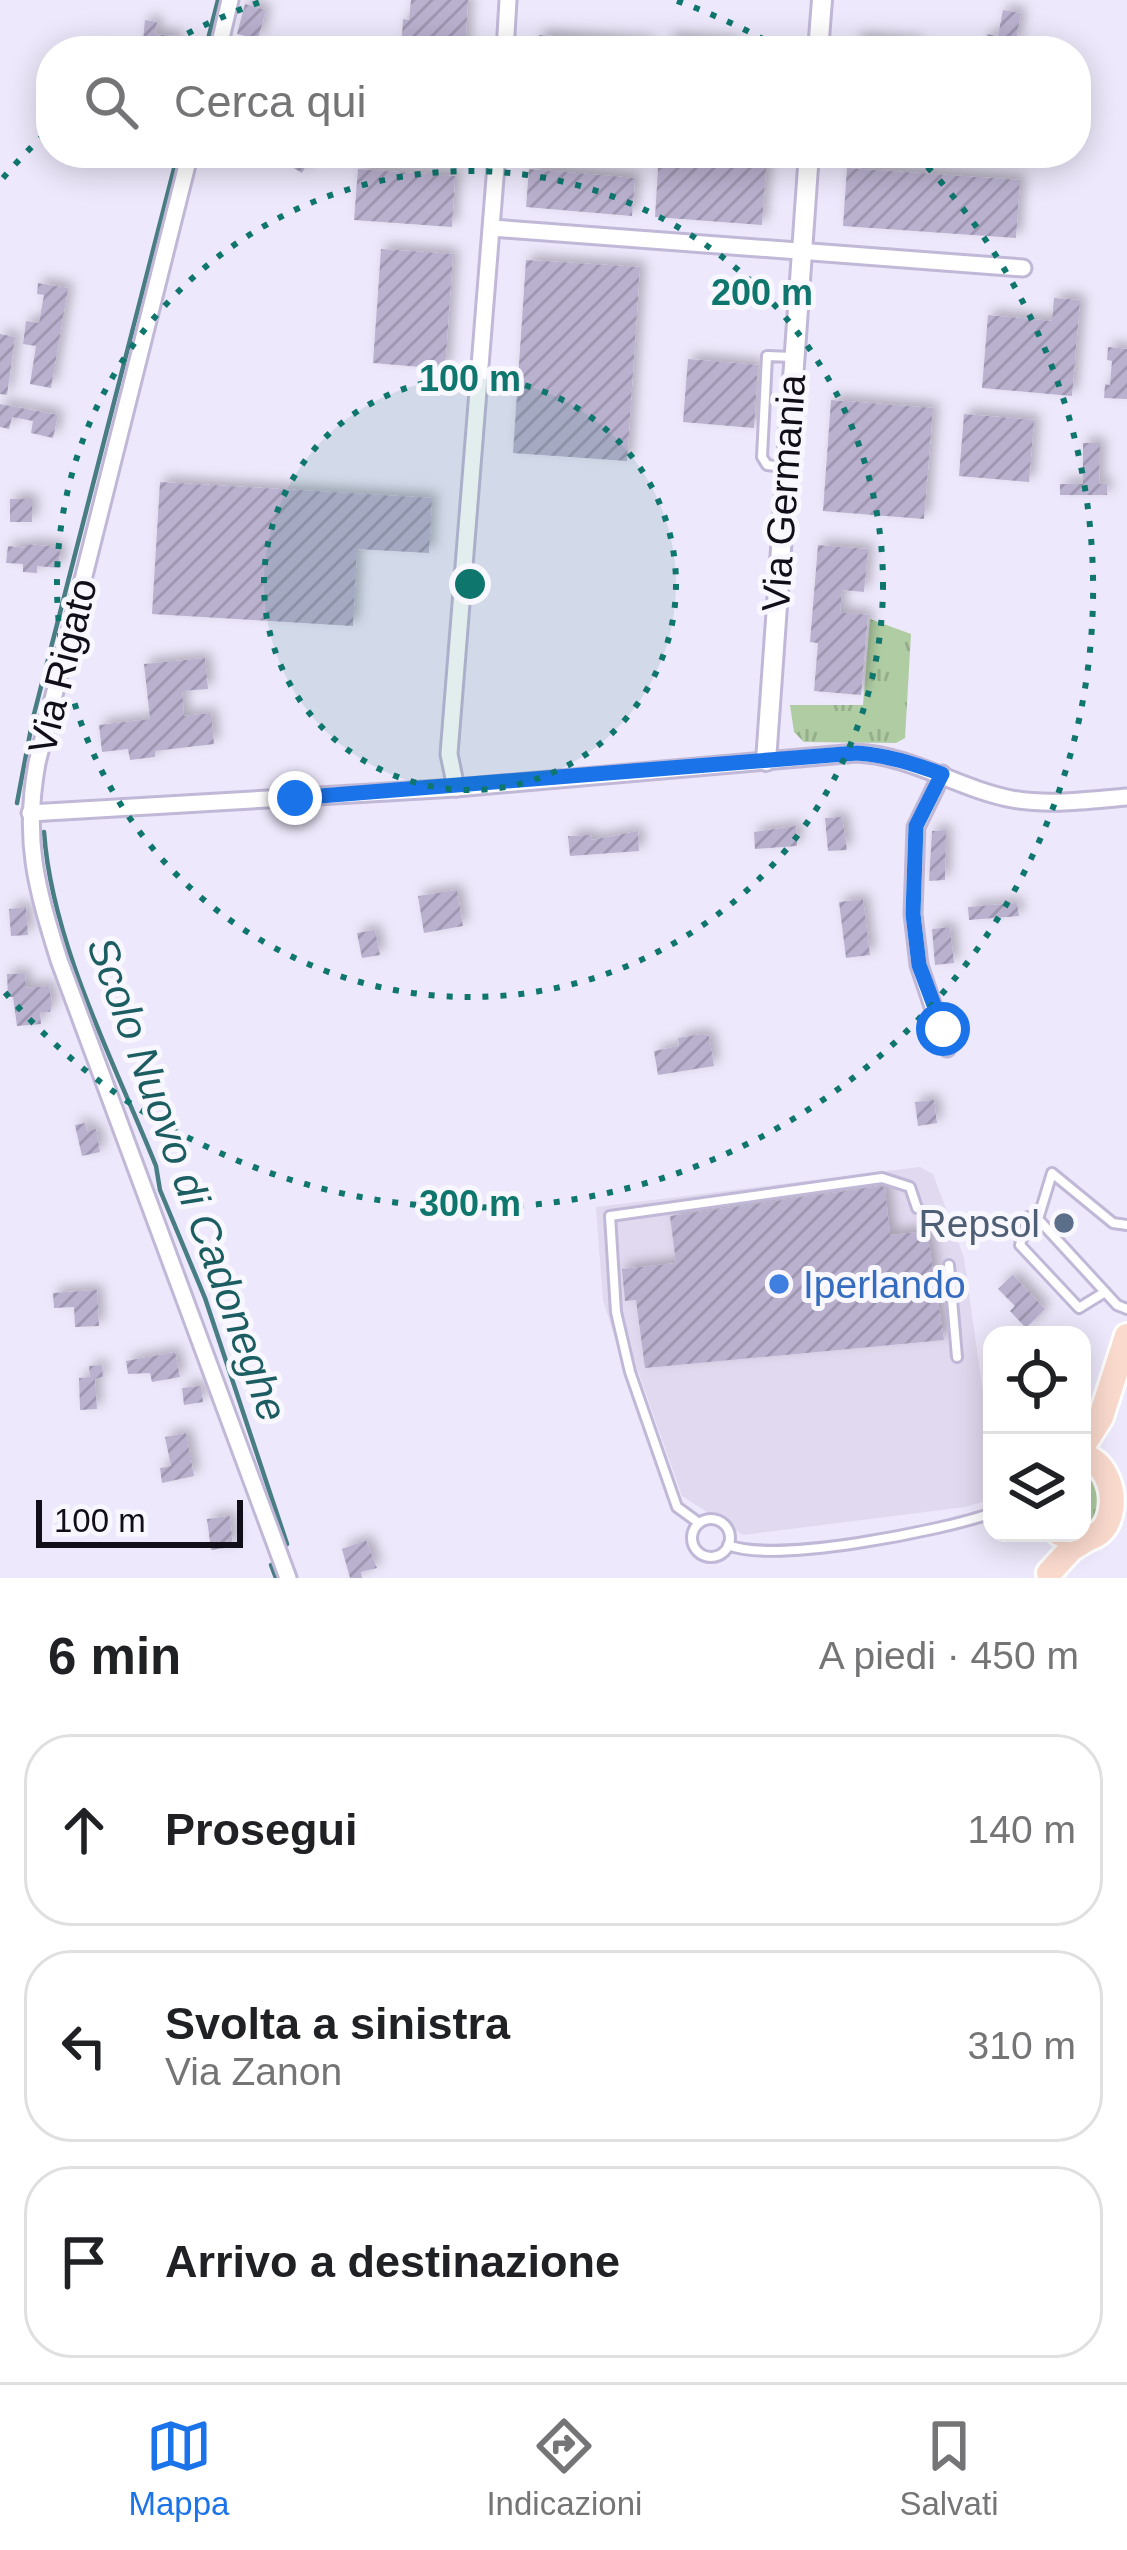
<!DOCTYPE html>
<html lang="it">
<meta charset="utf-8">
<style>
:root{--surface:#fff;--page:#f6f6f6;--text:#202124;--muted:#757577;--line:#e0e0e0;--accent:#1a73e8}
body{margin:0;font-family:Arial,sans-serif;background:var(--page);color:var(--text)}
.controls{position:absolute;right:36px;bottom:36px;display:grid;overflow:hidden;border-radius:24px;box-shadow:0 6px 30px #0003}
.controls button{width:108px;height:108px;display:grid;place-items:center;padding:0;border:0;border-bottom:3px solid var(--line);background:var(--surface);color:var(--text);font:60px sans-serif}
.scale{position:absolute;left:36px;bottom:30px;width:207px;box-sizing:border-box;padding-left:12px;border:6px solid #120e19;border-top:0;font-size:33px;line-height:42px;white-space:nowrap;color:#120e19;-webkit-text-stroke:9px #f9f7fe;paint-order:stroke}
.stop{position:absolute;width:36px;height:36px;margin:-27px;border:9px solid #1a73e8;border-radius:50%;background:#fff}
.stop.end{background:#1a73e8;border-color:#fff;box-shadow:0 3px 12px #0008}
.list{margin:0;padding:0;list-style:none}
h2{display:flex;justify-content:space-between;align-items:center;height:156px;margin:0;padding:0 48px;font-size:51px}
h2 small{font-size:39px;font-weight:400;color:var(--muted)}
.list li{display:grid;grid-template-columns:78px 1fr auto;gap:36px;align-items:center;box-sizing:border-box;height:192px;margin:0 24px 24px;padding:0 24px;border:3px solid var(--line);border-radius:48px}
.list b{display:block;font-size:45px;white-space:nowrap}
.list p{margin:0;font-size:39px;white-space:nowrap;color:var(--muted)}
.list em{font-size:39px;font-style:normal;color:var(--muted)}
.icon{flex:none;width:66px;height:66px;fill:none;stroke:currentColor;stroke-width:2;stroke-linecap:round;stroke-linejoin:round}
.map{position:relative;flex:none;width:1127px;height:1578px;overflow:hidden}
.search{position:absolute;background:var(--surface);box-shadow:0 6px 30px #0003;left:36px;right:36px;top:36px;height:132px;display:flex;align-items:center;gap:30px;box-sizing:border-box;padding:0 42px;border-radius:48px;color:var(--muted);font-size:45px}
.sheet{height:804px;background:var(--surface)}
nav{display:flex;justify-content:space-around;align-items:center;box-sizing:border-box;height:168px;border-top:3px solid var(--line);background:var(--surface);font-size:33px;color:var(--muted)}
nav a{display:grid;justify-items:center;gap:6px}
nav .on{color:var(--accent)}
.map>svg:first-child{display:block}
</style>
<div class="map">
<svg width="1127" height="1578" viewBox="0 0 1127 1578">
<defs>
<pattern id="grass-tufts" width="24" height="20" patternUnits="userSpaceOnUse" patternTransform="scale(3)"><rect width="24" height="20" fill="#afcca2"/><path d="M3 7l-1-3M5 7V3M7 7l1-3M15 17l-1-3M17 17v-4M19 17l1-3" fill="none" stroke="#96ae8b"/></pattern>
<pattern id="building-hatch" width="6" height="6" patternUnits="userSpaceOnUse" patternTransform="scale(3)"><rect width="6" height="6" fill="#bab1cf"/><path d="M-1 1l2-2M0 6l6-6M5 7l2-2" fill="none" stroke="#9f97b1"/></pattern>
<filter id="shadow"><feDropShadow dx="5.5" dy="-5.5" stdDeviation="6" flood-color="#0004"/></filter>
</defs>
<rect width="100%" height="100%" fill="#ede8fb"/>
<polygon fill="#e1d9ef" points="920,1167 933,1174 964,1258 992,1457 992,1499 965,1507 743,1535 682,1496 638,1371 626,1374 603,1300 596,1207"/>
<g fill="url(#grass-tufts)">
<polygon points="870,619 911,634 905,738 896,743 804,742 794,732 790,705 863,705"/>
<polygon points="1082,1467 1103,1474 1111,1515 1082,1532"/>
</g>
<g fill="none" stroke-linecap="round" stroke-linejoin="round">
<g stroke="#487d84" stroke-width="4.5">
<polyline points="205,51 218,0"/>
<polyline points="17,803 33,718 178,153"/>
<path d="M44,832C52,944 114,1062 156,1166L160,1190L205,1298L287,1544"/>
<polyline points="271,1565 276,1578"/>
</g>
</g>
<g fill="url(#building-hatch)" filter="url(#shadow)">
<polygon points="411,0 468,0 465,51 401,51 403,19 409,20"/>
<polygon points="245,4 266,10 258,39 237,34"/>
<polygon points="1003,10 1021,13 1015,45 997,41 995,51 984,51 987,34 998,36"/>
<polygon points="145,20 157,22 155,34 177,36 177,51 142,51"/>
<polygon points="539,35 648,43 648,51 537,51"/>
<polygon points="669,38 735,43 734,51 668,51"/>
<polygon points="856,38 917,43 917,51 856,51"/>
<polygon points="268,153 295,153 309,161 302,173"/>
<polygon points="659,153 767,153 762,225 655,217"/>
<polygon points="847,168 1020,180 1016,238 843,226"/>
<polygon points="358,169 455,176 452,227 354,220"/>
<polygon points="529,169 635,178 632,216 526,207"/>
<polygon points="381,249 453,254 445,369 373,363"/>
<polygon points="526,260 640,267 627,461 513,453"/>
<polygon points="38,283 68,288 51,388 30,384 36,346 23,344 26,321 39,323 44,295 37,294"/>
<polygon points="1054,298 1080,300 1072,396 982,388 988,315 1052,321"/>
<polygon points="0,334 15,337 7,395 0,394"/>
<polygon points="1108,347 1127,349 1127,399 1104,398 1105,384 1110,385 1112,361 1107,360"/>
<polygon points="688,359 758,365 754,428 683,422"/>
<polygon points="831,400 933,408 924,519 823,511"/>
<polygon points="0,404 58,415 53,438 31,433 33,421 12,417 9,429 0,427"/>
<polygon points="964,414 1034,420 1029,482 959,476"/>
<polygon points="1083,443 1100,443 1099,484 1107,484 1107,495 1060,495 1060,484 1083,484"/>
<polygon points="160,482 432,498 429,553 357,549 353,626 152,614"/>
<rect x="10" y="499" width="22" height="23"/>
<polygon points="25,544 60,547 59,568 37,566 37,573 23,572 23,564 6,563 8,546 25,548"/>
<polygon points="818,545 868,549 864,592 842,590 840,612 868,615 861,695 814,691 818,643 810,642"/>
<polygon points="205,658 208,689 182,691 184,716 211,713 214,744 155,751 155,757 130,760 128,749 102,752 99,725 150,719 144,664"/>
<polygon points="842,817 847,850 828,851 825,818"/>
<polygon points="796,826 797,846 755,849 754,832"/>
<polygon points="946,830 945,880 929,881 932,831"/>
<polygon points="638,831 639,851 570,856 568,836 591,835 592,840"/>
<polygon points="457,890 463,926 424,933 418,896"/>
<polygon points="863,899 870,955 846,958 839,902"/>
<polygon points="1017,903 1019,916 969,920 968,907"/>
<polygon points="26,907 28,935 11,936 9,909"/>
<polygon points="950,927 954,963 935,965 932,929"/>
<polygon points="375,930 380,955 362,958 357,933"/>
<polygon points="7,974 25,974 26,988 49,986 52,1004 50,1012 40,1012 41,1024 17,1026 13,997 8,997"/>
<polygon points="702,1034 709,1036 714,1066 658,1075 654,1051 679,1046 678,1038"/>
<polygon points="934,1100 937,1123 918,1126 915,1102"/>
<polygon points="85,1123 87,1131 96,1129 100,1152 82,1156 75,1125"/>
<polygon points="881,1186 885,1188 890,1235 927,1231 944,1340 645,1368 636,1300 625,1301 622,1269 676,1263 670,1216"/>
<polygon points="1013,1275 1045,1309 1026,1328 1010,1311 1015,1306 998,1289"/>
<polygon points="97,1290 99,1326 75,1327 74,1307 54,1308 53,1293"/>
<polygon points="175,1352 180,1377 152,1382 150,1373 128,1374 126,1361"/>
<polygon points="102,1365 103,1377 95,1379 97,1409 80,1410 79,1378 90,1377 89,1366"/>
<polygon points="201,1386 203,1402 184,1405 182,1388"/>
<polygon points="186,1433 194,1476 162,1483 160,1468 171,1466 165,1437"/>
<polygon points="230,1516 233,1547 211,1550 207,1519"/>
<polygon points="366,1540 377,1568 361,1572 362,1578 350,1578 342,1549"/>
</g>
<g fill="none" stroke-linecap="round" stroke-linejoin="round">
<g stroke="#c1b8d7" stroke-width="14">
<g id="service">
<polyline points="784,467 767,465 762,457 767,356 792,357"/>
<polyline points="1038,1219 1028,1217 1020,1245 1079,1308 1105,1292"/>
<polyline points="1127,1225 1113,1223 1052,1173 1038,1219 1117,1305 1127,1309"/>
<polyline points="949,1265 957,1357"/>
<circle cx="711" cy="1538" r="19"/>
<polyline points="699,1523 677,1507 630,1372 616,1312 610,1216 882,1178 910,1187 917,1208"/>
<path d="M728,1545C775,1564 941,1531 992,1513"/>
</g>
</g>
<g stroke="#c1b8d7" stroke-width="21">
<g id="minor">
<polyline points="218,51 230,0"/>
<polyline points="505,51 508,0"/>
<path d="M190,153L37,763C23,840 36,886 59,960L288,1578"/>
<polyline points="492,228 1023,268"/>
<polyline points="942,774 916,827 913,914 919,965 947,1048"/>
<polyline points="456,788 449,754 497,153"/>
<path d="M30,813L456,788L857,753C913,756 959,789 1012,799C1050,806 1090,800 1127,797"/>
</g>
</g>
<g stroke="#c1b8d7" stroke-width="24">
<g id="tertiary">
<polyline points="818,51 822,0"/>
<polyline points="766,761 809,153"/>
</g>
</g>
<g stroke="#fff" stroke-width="30">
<g id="primary">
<polyline points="1082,1447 1101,1417 1127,1336"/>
<path d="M1059,1533C1122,1564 1127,1466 1082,1456"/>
<polyline points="1049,1573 1071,1549 1087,1539"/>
</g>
</g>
<use href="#service" stroke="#fff" stroke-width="8"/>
<use href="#minor" stroke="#fff" stroke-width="15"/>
<use href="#tertiary" stroke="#fff" stroke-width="18"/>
<use href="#primary" stroke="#fbdace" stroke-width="24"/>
</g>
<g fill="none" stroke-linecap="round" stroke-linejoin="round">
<path stroke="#1a73e8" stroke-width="15" d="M295,798L857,753C887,755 914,764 942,774L916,826L913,914L919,965L943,1029"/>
</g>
<circle cx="470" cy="584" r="206" fill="#0f766e" fill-opacity=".12"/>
<g fill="none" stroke="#0f766e" stroke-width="6" stroke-dasharray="6 12">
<circle cx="470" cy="584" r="206"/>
<circle cx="470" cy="584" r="413"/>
<path d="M3 178A619 619 0 0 1 48 131M156 51A619 619 0 0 1 263 1M677 1A619 619 0 0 1 784 51M915 154A619 619 0 1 1 3 990"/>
</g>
<circle fill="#5c6f8a" stroke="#f9f7fe" stroke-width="4.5" cx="1064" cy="1223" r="12"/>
<circle fill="#3f7fe0" stroke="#f9f7fe" stroke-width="4.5" cx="779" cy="1284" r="12"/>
<g text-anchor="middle" stroke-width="10" stroke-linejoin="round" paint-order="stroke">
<g font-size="39" fill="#120e19" stroke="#f9f7fe">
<text transform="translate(783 493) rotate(-86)" y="14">Via Germania</text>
<text transform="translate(62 666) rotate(-76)" y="14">Via Rigato</text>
</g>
<g font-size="39" fill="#4e5e75" stroke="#f9f7fe" text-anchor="end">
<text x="1040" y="1237">Repsol</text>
</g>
<g font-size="39" fill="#366cbe" stroke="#f9f7fe" text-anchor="start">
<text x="803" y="1298">Iperlando</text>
</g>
<g font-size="42" font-style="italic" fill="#1c5d62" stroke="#f9f7fe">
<text transform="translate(188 1179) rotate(70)" y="15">Scolo Nuovo di Cadoneghe</text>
</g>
</g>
<circle cx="470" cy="584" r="18" fill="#0f766e" stroke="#f9f7fe" stroke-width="6"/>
<g font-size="36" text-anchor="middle" font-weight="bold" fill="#0f766e" stroke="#f9f7fe" stroke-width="10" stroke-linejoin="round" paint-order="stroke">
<text x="762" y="305">200 m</text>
<text x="470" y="391">100 m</text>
<text x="470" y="1216">300 m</text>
</g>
</svg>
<div class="controls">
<button><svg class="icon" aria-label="locate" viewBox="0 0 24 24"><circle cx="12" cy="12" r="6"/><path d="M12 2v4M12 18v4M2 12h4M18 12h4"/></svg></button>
<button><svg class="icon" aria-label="layers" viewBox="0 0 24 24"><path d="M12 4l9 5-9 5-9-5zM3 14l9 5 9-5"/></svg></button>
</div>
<div class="scale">100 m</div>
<div class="stop" style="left:943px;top:1029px"></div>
<div class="stop end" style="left:295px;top:798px"></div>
<div class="search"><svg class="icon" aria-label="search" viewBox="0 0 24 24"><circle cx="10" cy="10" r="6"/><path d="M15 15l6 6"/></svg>Cerca qui</div>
</div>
<section class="sheet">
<h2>6 min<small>A piedi · 450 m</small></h2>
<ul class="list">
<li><svg class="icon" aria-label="ahead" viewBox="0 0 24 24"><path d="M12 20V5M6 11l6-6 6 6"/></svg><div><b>Prosegui</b></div><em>140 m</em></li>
<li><svg class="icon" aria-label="left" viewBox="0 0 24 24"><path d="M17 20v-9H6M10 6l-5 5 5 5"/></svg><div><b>Svolta a sinistra</b><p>Via Zanon</p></div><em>310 m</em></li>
<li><svg class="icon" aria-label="arrive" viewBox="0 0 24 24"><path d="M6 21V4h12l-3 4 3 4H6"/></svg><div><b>Arrivo a destinazione</b></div></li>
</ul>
</section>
<nav>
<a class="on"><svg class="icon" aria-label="map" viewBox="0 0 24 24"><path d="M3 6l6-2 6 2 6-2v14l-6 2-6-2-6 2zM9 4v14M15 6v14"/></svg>Mappa</a>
<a><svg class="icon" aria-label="directions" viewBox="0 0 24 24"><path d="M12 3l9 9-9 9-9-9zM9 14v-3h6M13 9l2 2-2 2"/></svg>Indicazioni</a>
<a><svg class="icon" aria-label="saved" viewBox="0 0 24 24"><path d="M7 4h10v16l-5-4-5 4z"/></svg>Salvati</a>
</nav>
